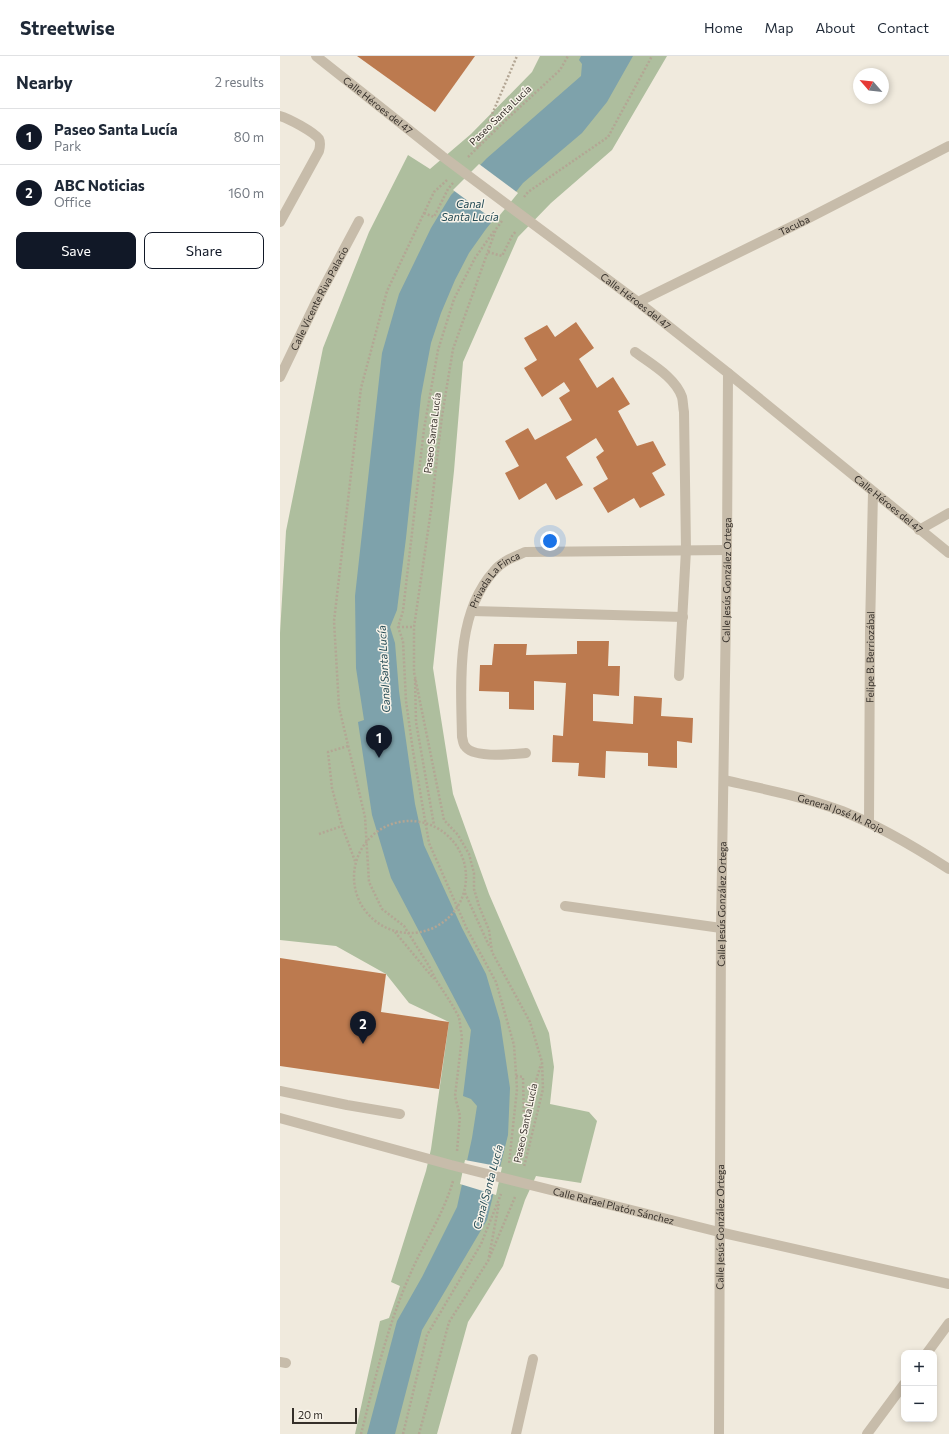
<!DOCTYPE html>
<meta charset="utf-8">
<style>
:root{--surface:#fff;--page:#f2f2f3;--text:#1f2937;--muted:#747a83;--line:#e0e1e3;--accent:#111827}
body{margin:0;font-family:Commissioner,sans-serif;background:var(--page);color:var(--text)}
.controls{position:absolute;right:12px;bottom:12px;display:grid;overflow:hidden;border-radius:8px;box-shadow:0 2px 6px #0003}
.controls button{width:36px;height:36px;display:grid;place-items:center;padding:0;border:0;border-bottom:1px solid var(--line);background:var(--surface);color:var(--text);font:20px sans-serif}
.compass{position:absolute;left:573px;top:12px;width:36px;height:36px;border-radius:50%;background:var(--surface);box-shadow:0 2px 6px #0003;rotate:298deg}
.scale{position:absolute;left:12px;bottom:10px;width:65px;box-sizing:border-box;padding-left:4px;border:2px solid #352f29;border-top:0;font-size:11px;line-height:14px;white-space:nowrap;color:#352f29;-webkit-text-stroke:3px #f8f3e9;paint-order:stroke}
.you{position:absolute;left:270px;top:485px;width:14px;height:14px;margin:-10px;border:3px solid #fff;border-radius:50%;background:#1a73e8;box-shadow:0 0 0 6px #1a73e833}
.badge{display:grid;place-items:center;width:26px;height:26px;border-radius:50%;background:var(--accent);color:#fff;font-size:13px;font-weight:700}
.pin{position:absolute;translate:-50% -33px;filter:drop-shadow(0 1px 2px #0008)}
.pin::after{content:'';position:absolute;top:21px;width:14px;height:12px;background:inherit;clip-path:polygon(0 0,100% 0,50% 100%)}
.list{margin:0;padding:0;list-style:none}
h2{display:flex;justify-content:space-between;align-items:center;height:52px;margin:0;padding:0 16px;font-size:17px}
h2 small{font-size:13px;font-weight:400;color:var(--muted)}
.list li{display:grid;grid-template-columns:26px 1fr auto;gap:12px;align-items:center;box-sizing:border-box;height:56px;padding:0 16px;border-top:1px solid var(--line)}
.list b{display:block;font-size:15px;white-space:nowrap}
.list p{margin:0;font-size:13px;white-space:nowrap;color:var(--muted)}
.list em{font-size:13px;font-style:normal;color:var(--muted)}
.actions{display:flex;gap:8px;padding:12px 16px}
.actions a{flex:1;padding:9px 0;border:1px solid var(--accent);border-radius:8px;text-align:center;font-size:14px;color:var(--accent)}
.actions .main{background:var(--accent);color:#fff}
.map{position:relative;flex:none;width:669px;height:1378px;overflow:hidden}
header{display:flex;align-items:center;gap:24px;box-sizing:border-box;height:56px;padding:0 20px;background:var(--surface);border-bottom:1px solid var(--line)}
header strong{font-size:19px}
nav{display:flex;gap:22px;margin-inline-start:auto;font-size:14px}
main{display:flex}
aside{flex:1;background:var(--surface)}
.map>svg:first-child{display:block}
</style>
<header>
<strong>Streetwise</strong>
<nav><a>Home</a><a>Map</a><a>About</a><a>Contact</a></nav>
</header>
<main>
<aside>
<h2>Nearby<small>2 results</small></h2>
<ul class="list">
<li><span class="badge">1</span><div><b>Paseo Santa Lucía</b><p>Park</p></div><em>80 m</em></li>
<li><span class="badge">2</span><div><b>ABC Noticias</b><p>Office</p></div><em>160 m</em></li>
</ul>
<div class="actions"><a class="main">Save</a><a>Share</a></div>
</aside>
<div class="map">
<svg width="669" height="1378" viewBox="0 0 669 1378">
<rect width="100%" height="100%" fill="#f0eadd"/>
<polygon fill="#aebe9e" points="260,0 387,0 332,94 271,147 238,181 183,306 174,415 153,612 173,738 209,838 269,977 274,1011 270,1048 309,1056 317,1065 301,1127 256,1120 245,1144 223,1210 188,1266 157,1378 75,1378 100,1265 109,1262 120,1230 111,1226 146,1115 151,1093 169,966 129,947 106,918 56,890 0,884 0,577 6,475 43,292 89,176 128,99 150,113 191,78 252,16"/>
<polygon fill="#7ea2ab" points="301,0 353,0 327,46 302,77 243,127 206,173 189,197 175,224 161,257 151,287 141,340 126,482 117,554 110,571 115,587 119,635 135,748 144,789 182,872 206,918 220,965 230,1032 228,1079 207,1164 142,1274 115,1378 87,1378 117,1265 142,1221 177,1151 192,1082 197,1050 191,1043 183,1040 191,974 111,822 92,759 78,666 84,664 76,612 75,540 102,297 119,238 151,172 171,139 207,102 301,20 302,8 299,4"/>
<g fill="#f0eadd">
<polygon points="199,108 238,137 215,165 173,134"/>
<polygon points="185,1104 222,1111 216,1139 180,1128"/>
</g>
<g fill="#bc7a4f">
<polygon points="77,0 195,0 155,56"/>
<polygon points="296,266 314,292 299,303 317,332 333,321 350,348 338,355 357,390 373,385 386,409 372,417 385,439 360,452 354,442 328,457 313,432 328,423 316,401 324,395 316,382 286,401 303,429 276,444 266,427 239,444 225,417 239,410 225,385 248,372 255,384 292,364 279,342 290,335 284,326 262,341 244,312 257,304 244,282 267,269 275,281"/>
<polygon points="297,585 329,585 328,610 340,610 339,640 313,638 313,665 353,668 354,640 382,642 381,660 413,662 412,687 397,685 397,712 368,710 368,697 326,695 325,722 298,720 299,707 272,706 273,679 283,680 286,627 254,625 254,654 229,653 229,636 199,635 200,609 212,609 214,588 247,588 246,599 297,598"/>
<polygon points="0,902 106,918 101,956 169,966 159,1033 0,1010"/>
</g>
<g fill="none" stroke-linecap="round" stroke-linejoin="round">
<g stroke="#b3a694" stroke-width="2.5" stroke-dasharray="2 2" stroke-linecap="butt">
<polyline points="198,91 237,0"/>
<polyline points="188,101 226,64 280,14 288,0"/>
<polyline points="167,124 154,136 107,235 81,332 54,565 59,651 85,761 89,826 102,853 124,870 149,910 156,924 171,947 179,961 182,982 175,1040 180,1060 177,1095"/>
<polyline points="244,141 248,136 328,81 372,0"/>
<polyline points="144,157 154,161 168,133 173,127"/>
<polyline points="222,165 216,173 173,293 162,360 151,454 134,571 134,616 164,764 178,779 189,798 194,817 194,833 199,850 209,874 212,896 250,966 262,1006 263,1033 244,1111"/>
<polyline points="214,175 195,202 174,243 158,294 144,373 123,555 118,571 123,585 126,645 133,695 149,787 187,873 216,926 234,989 237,1033 229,1108"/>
<polyline points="208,196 222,200 232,180 236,175"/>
<polyline points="118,571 134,571"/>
<polyline points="135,623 136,666 154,769"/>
<polyline points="68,690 48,696 52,732 62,770 75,805"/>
<circle cx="130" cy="821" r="56"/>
<polyline points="39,778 62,770"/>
<polyline points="185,837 210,892"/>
<polyline points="115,876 154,923"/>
<polyline points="236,1020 243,1021 244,1066 261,1008"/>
<polyline points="209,1201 219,1147"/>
<path d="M81,1378C95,1323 108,1267 132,1214C145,1185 164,1157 173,1125"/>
<polyline points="123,1378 147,1279 201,1188 221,1138"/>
<polyline points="139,1378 169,1266 208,1205 235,1141"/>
</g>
<g stroke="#c7bcaa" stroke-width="10">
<path id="s1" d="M36,0L162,100L358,246L448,317L669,497"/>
<path d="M0,60C8,62 34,76 39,83C41,87 40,91 39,95L0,166"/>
<path id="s2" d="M358,246L523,165L669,90"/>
<path d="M355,296C371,308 395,321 402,341C403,345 403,351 404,356L406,494L399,620"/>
<path id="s3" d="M0,321L37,244L79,165"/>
<polyline points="639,474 669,457"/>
<polyline points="192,555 403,561"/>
<path id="s4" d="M246,697C232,698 193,703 185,690C183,688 183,684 182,681C181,628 175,558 214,515C222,505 234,501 245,496L447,494"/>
<path id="s5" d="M444,724C484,733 524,741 562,755C600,770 635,791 669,813"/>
<path id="s6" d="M589,767L590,574L593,436"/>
<polyline points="285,850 441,872"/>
<polyline points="0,1035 67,1049 120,1058"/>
<path id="s7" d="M0,1062L171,1109L439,1176L669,1228"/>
<polyline points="647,1297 669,1267"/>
<polyline points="0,1306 6,1307"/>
<polyline points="236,1378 253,1303"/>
<path id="s8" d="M439,1378L441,872L447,494L448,317"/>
<polyline points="587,1378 624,1328"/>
</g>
</g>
<g text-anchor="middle" stroke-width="3" stroke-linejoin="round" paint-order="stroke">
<g font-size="10" fill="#352f29" stroke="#f8f3e9">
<text dy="4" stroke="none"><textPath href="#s1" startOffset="79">Calle Héroes del 47</textPath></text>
<text transform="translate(220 59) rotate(-44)" y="4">Paseo Santa Lucía</text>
<text dy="4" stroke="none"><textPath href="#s2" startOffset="174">Tacuba</textPath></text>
<text dy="4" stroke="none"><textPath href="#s3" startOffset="88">Calle Vicente Riva Palacio</textPath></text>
<text dy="4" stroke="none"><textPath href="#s1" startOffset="403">Calle Héroes del 47</textPath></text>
<text transform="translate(152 377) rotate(-83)" y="4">Paseo Santa Lucía</text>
<text dy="4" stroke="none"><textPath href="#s1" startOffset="727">Calle Héroes del 47</textPath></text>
<text dy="4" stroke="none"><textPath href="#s8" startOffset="854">Calle Jesús González Ortega</textPath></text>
<text dy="4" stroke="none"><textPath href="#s4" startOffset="240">Privada La Finca</textPath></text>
<text dy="4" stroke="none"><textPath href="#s6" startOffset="166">Felipe B. Berriozábal</textPath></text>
<text dy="4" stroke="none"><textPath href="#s5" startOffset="122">General José M. Rojo</textPath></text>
<text dy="4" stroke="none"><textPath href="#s8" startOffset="530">Calle Jesús González Ortega</textPath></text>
<text transform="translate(245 1067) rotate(-78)" y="4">Paseo Santa Lucía</text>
<text dy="4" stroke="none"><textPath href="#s7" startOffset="345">Calle Rafael Platón Sánchez</textPath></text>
<text dy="4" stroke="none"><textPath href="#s8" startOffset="207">Calle Jesús González Ortega</textPath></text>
</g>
<g font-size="11" font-style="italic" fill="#224953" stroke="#f8f3e9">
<text x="190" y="152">Canal<tspan x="190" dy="13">Santa Lucía</tspan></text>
<text transform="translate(104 613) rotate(-93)" y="4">Canal Santa Lucía</text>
<text transform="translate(208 1131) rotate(-75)" y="4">Canal Santa Lucía</text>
</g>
</g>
</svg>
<div class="controls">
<button>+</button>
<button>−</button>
</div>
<svg class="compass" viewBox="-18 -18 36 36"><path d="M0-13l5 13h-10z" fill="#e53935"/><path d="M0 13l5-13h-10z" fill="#747a83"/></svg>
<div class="scale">20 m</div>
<div class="you"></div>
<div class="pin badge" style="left:99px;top:702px">1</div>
<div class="pin badge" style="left:83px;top:988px">2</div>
</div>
</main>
